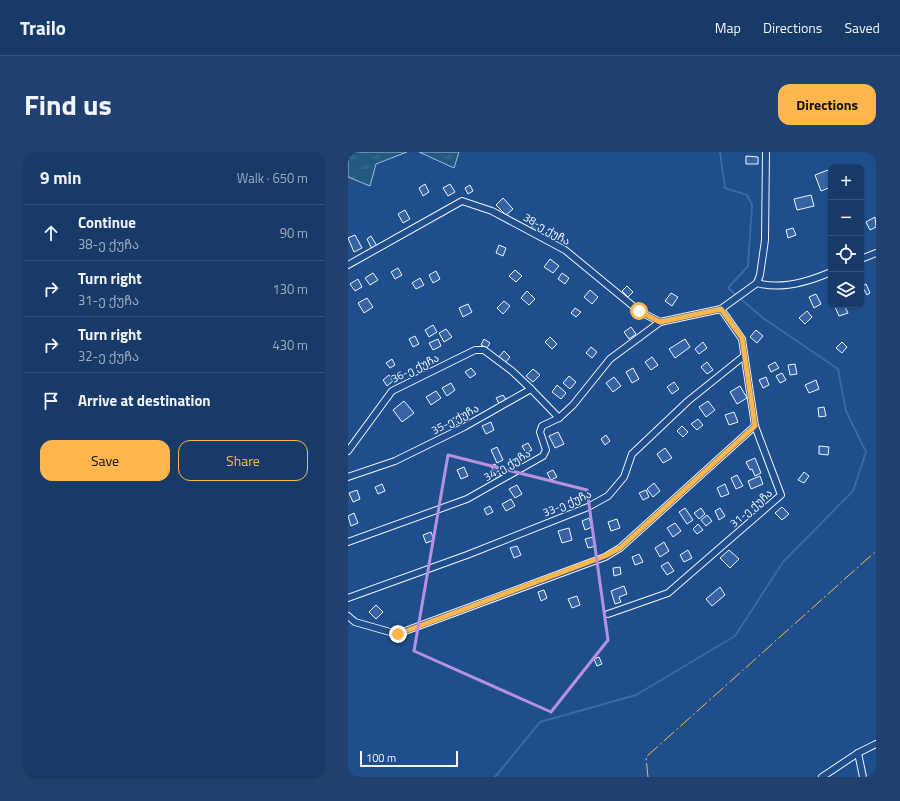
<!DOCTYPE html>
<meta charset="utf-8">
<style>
:root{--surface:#173a69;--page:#20416f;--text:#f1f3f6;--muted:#9eadc0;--line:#36547d;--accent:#ffb74d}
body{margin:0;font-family:"Titillium Web","Noto Sans Georgian",sans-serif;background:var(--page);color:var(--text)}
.controls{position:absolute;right:12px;top:12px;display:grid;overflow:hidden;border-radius:8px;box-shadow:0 1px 3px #0004}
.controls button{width:36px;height:36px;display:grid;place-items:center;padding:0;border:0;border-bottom:1px solid var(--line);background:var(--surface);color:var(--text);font:20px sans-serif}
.scale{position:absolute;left:12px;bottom:10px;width:98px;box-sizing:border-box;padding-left:4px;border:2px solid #f2f6ff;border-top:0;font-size:11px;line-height:14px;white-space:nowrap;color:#f2f6ff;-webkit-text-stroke:3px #1f4e8c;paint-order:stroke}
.stop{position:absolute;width:12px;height:12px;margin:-9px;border:3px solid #ffb74d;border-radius:50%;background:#fff}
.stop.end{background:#ffb74d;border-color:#fff;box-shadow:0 1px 4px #0008}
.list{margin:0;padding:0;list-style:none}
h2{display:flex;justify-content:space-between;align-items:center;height:52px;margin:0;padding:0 16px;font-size:17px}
h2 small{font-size:13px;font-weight:400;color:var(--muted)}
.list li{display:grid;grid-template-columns:26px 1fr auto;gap:12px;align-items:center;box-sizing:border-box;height:56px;padding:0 16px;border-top:1px solid var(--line)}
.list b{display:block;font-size:15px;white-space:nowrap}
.list p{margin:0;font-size:13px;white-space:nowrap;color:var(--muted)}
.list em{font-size:13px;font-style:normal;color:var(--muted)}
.actions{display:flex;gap:8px;padding:12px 16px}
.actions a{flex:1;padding:9px 0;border:1px solid var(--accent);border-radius:12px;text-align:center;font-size:14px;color:var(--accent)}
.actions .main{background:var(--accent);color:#111}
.icon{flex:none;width:22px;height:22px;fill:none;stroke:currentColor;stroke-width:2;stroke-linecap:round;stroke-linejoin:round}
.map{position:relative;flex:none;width:528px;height:625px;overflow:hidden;border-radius:12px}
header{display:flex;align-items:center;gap:24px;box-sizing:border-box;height:56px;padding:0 20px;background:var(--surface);border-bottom:1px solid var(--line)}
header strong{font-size:19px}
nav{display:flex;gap:22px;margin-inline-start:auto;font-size:14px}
.intro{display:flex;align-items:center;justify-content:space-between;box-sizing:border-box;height:96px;padding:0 24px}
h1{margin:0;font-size:28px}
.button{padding:10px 18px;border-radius:12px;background:var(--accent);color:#111;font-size:14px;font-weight:700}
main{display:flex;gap:24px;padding:0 24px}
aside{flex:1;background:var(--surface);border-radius:12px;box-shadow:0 1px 3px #0004}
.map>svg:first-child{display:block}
</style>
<header>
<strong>Trailo</strong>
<nav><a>Map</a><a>Directions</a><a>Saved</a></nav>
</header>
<div class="intro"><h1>Find us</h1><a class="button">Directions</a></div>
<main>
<aside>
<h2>9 min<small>Walk · 650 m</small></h2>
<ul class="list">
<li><svg class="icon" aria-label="ahead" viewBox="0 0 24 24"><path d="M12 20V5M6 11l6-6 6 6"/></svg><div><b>Continue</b><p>38-ე ქუჩა</p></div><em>90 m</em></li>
<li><svg class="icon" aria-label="right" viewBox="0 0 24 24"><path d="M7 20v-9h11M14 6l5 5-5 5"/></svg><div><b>Turn right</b><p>31-ე ქუჩა</p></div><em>130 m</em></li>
<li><svg class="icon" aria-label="right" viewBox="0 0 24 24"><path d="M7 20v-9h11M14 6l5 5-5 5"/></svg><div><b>Turn right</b><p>32-ე ქუჩა</p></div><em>430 m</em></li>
<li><svg class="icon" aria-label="arrive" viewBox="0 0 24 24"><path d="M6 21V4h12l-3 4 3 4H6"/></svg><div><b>Arrive at destination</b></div></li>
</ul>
<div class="actions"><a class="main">Save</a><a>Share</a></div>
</aside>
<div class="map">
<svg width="528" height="625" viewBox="0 0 528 625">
<defs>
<pattern id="grass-tufts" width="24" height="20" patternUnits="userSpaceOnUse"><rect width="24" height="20" fill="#245a82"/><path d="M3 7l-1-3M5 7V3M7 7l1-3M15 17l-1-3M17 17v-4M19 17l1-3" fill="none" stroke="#447295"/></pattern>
</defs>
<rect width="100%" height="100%" fill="#1f4e8c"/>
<g fill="url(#grass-tufts)" stroke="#a8bbd7">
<polygon points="0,0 59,0 28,12 22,34 0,25"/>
<polygon points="71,0 111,0 106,16"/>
</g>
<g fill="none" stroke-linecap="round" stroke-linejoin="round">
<polyline stroke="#3b69a3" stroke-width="2" points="147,625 192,570 288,543 387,484 435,410 505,339 518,300 498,259 490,217 415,166 380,136 400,114 404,53 399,43 377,36 372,0"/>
</g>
<g fill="#3563a3" stroke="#f2f6ff">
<polygon points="398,4 410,5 410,12 398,12"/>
<polygon points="480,18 483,26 483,35 473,39 467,23"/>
<polygon points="77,32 81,40 75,44 71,36"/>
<polygon points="102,32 107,40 100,44 95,36"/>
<polygon points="122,33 125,39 120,42 117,36"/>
<polygon points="463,43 466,54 449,58 446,47"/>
<polygon points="155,46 165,57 158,63 148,53"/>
<polygon points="57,58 62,67 55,71 50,62"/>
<polygon points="527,65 528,75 522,78 518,70"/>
<polygon points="187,70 196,76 192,81 183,76"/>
<polygon points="445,76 448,83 440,86 438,78"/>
<polygon points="7,83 14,96 6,100 0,86"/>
<polygon points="23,84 29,94 24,97 19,87"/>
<polygon points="151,93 158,96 155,104 148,101"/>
<polygon points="202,107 211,114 205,121 196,115"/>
<polygon points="50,116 54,123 47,127 43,120"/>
<polygon points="167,118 174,124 168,130 161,124"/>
<polygon points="88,119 92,127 85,131 81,123"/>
<polygon points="25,121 30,128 22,133 17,126"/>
<polygon points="214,121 221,126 217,132 210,127"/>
<polygon points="72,126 76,133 68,137 64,131"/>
<polygon points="10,127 14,135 7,139 2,132"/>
<polygon points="518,132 522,141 519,143 514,134"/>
<polygon points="279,134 285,140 280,145 274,139"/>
<polygon points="242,138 250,145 244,152 236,145"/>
<polygon points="179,139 187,147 181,153 173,146"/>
<polygon points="323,141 330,145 324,154 317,149"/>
<polygon points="468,142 473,152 466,156 461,145"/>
<polygon points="19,146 25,155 16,161 10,151"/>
<polygon points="156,149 162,154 155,162 149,156"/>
<polygon points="120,152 124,160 115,165 111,156"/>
<polygon points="486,153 496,153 500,161 491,164"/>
<polygon points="227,156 233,160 228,165 223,161"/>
<polygon points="459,159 464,165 457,172 451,166"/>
<polygon points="85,173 89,180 81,185 77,178"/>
<polygon points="283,175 288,182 281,187 276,180"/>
<polygon points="98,177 104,185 96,190 91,181"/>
<polygon points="408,178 415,184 409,191 402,185"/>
<polygon points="67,184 71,192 65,195 61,187"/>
<polygon points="202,185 209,192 204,197 197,190"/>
<polygon points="90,187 93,194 85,198 81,191"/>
<polygon points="136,187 142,191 139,196 133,193"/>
<polygon points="337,187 342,195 327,206 321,197"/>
<polygon points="355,190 359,196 351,202 347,197"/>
<polygon points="494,190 499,195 494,201 488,196"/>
<polygon points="243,195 249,200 244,206 238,201"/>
<polygon points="156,199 162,205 157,211 150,206"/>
<polygon points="304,205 310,213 303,218 297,210"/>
<polygon points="44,207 47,213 42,216 38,211"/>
<polygon points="359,210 365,218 359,222 353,215"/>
<polygon points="427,210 431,216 423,220 420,214"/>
<polygon points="447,212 449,222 442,223 440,213"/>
<polygon points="123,216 128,222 122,226 117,220"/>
<polygon points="285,216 291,227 284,231 278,220"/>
<polygon points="185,217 192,223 185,230 178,224"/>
<polygon points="434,221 438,228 432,231 428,224"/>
<polygon points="41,223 45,229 39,234 35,228"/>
<polygon points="221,224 228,230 222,237 215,231"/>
<polygon points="266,225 273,234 265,240 258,231"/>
<polygon points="418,225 421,233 415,236 411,228"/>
<polygon points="468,228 471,237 461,241 457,233"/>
<polygon points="326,230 331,237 324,242 319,235"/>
<polygon points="103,231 107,238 99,244 94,236"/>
<polygon points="209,233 218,241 213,247 204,240"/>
<polygon points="392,234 399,246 389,252 382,240"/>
<polygon points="88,239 93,246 83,253 78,245"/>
<polygon points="155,243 159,249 152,253 148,246"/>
<polygon points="56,249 66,261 54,270 45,258"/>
<polygon points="360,249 367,258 358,265 351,255"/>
<polygon points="476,255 478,264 471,265 470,256"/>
<polygon points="386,260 390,270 381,273 377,263"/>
<polygon points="107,265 111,271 103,276 99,270"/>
<polygon points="350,267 355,273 349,278 343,272"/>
<polygon points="143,270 146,278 138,282 134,274"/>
<polygon points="334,274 340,280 335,285 329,279"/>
<polygon points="210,280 216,292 207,296 201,284"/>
<polygon points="258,283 262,289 257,293 253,287"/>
<polygon points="180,291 184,298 178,301 174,294"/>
<polygon points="471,294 481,295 480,303 471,302"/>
<polygon points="149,295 155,308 149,311 143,298"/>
<polygon points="317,296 324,306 315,311 309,302"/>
<polygon points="407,306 413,321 407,324 404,317 402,318 398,310"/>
<polygon points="147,312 153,324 148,326 143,314"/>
<polygon points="116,315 120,324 113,327 109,318"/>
<polygon points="205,318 209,325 203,328 199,321"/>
<polygon points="456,320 461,324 456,331 450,328"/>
<polygon points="389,323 395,334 388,337 383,326"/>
<polygon points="412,324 415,332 403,337 400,329"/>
<polygon points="306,331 312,339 305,345 299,337"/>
<polygon points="34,332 37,339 30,342 27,335"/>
<polygon points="377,332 381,342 373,345 369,336"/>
<polygon points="169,333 174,342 167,346 161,337"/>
<polygon points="9,338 12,347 5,350 1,341"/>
<polygon points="298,338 301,345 295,348 291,341"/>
<polygon points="163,347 167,354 158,359 154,352"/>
<polygon points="142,354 145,360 139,363 136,357"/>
<polygon points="434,355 441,362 434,368 427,361"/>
<polygon points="337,356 345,368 339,372 331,360"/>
<polygon points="353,356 357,362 351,367 346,361"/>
<polygon points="372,356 377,364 371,368 367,359"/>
<polygon points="6,361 10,371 3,374 0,364"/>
<polygon points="359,363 364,369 358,374 353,368"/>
<polygon points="241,366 244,375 237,378 234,369"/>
<polygon points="269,367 272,376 263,379 260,370"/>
<polygon points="327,371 333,379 325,385 319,376"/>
<polygon points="350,372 355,378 349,382 345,377"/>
<polygon points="221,376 224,388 214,391 210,379"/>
<polygon points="83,380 86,388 78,391 75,383"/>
<polygon points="245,385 248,394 240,396 237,387"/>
<polygon points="316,390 321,399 312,405 307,396"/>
<polygon points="169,394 173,403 166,406 162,396"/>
<polygon points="340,398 344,406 336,410 332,403"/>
<polygon points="381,398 391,407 382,416 372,406"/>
<polygon points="291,402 295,410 287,413 284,405"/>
<polygon points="320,410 326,419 319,423 313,414"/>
<polygon points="272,415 273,422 266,424 265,416"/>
<polygon points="276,434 279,442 271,445 273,450 267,452 263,439"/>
<polygon points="372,435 377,443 364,454 358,447"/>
<polygon points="196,438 199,446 193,449 190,440"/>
<polygon points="229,444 232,453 224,456 220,447"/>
<polygon points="28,453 35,460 28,467 21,460"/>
<polygon points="251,505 254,512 249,514 246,507"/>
</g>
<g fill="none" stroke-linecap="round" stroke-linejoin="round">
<g stroke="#f2f6ff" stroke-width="8">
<g id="minor">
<polyline points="513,107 528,101"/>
<polyline points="0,113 114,49 144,59 217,98 291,159 312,170 373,157 409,131 412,123 417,88 418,0"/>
<path d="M409,131C433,138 460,130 483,120"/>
<polyline points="0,299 44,239 127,198 136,198 164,219 183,237"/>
<polyline points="0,325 47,309 116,275 183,237 211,266"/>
<polyline points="0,390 119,347 195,304 198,298 192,280 194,274 211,266 225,253 262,207 312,170"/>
<polyline points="0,446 119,403 240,355 260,344 276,325 284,302 340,249 396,204"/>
<polyline points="260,462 320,441 433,343 407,274 394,187 373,157"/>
<polyline points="0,464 7,470 49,482 257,405 272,396 407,274"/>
<polyline points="510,601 515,625"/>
<polyline points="474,625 510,601 528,592"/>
</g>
</g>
<use href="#minor" stroke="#1f4e8c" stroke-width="6"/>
<polyline stroke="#ffb74d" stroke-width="1" stroke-dasharray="14 3 2 3" stroke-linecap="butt" points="300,625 298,605 528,399"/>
</g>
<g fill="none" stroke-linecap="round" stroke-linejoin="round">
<polyline stroke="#ffb74d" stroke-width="5" points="50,482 257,404 272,396 407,274 394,186 373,157 312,170 291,159"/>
</g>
<path fill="none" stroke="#b691df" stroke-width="3" stroke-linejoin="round" d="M100,303L239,338L260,488L203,560L66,499Z"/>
<g text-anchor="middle" stroke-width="3" stroke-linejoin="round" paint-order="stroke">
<g font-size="11" fill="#f2f6ff" stroke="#1f4e8c">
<text transform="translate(199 77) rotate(30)" y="4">38-ე ქუჩა</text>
<text transform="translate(67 216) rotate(-26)" y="4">36-ე ქუჩა</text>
<text transform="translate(107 267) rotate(-28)" y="4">35-ე ქუჩა</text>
<text transform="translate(159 313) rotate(-30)" y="4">34-ე ქუჩა</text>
<text transform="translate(219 351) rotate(-23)" y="4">33-ე ქუჩა</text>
<text transform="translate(403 356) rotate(-41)" y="4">31-ე ქუჩა</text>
</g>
</g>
</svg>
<div class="controls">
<button>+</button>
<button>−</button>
<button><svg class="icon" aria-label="locate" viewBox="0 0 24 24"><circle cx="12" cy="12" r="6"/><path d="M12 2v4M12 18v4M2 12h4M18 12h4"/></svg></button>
<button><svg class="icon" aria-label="layers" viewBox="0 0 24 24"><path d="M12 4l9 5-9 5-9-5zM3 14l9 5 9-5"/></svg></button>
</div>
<div class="scale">100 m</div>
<div class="stop" style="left:291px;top:159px"></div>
<div class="stop end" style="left:50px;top:482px"></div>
</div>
</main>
